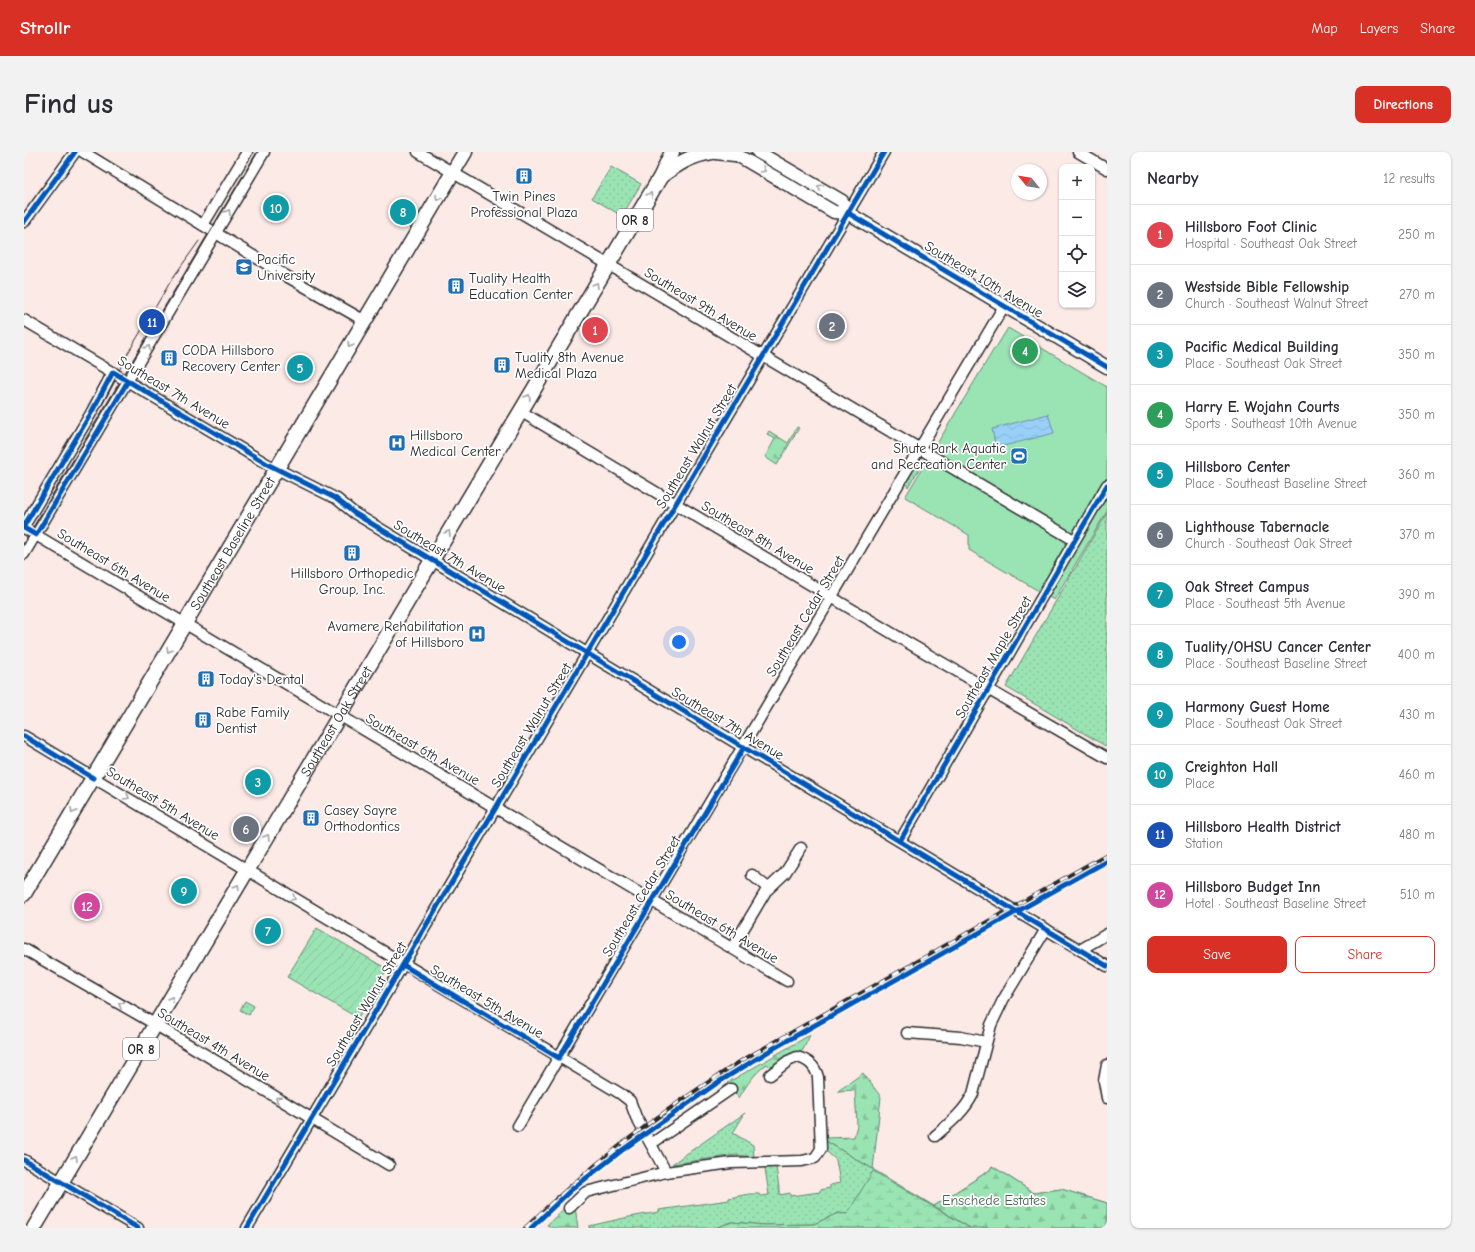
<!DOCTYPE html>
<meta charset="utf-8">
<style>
:root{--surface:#fff;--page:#f2f2f3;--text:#2b2b33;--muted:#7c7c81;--line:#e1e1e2;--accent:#d93025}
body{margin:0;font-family:"Comic Neue",sans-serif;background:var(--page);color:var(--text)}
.controls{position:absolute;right:12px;top:12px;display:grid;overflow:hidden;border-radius:8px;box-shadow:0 1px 3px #0004}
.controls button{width:36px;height:36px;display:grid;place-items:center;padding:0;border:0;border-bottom:1px solid var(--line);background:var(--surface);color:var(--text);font:20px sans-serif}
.compass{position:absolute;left:987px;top:12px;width:36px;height:36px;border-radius:50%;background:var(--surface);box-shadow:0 1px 3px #0004;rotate:300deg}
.you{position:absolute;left:655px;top:490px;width:14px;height:14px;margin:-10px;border:3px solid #fff;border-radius:50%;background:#1a73e8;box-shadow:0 0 0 6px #1a73e833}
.badge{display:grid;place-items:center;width:26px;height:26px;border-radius:50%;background:var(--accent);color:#fff;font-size:13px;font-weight:700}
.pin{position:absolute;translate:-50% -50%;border:2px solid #fff;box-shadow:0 1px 4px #0006}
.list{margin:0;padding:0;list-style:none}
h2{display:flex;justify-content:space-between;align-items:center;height:52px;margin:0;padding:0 16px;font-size:17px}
h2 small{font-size:13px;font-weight:400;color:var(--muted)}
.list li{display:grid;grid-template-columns:26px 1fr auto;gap:12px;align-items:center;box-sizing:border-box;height:60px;padding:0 16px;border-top:1px solid var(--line)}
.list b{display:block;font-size:15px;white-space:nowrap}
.list p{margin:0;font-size:13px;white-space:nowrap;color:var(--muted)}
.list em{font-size:13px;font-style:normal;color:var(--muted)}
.actions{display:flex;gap:8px;padding:12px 16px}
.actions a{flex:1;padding:9px 0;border:1px solid var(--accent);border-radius:8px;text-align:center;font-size:14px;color:var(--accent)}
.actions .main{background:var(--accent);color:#fff}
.icon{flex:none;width:22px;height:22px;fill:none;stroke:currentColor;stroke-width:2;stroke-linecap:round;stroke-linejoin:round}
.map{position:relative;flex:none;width:1083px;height:1076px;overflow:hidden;border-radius:8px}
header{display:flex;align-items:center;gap:24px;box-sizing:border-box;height:56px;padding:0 20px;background:var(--accent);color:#fff}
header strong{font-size:19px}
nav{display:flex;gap:22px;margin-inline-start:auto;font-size:14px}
.intro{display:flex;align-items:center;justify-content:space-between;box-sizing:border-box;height:96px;padding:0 24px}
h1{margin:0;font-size:28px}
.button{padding:10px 18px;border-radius:8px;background:var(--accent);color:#fff;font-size:14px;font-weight:700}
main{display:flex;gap:24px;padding:0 24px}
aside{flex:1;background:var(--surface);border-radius:8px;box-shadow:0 1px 3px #0004}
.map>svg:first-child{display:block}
</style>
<header>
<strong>Strollr</strong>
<nav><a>Map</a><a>Layers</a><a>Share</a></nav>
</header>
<div class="intro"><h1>Find us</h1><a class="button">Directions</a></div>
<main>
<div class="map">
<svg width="1083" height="1076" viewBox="0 0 1083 1076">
<defs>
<pattern id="grass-dots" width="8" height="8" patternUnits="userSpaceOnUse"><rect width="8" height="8" fill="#9ae4b4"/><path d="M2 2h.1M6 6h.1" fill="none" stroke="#85c49b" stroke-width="1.8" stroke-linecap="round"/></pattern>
<pattern id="forest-firs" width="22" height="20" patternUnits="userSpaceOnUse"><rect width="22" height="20" fill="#9ae4b4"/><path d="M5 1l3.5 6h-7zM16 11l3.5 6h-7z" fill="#85c49b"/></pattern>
<pattern id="wetland-marsh" width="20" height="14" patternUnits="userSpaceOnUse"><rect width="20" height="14" fill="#9ae4b4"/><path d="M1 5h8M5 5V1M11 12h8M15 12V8" fill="none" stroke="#85c49b"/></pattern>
<pattern id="garden-furrows" width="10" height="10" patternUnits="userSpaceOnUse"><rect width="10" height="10" fill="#9ae4b4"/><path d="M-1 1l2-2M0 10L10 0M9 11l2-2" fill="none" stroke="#85c49b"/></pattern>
<pattern id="water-waves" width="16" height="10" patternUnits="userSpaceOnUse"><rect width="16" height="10" fill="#99d0f8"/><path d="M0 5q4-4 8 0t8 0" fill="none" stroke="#84b3d5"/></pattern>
</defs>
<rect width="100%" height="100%" fill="#fceae7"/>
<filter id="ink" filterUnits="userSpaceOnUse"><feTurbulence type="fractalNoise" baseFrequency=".025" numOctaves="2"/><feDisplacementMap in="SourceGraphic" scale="8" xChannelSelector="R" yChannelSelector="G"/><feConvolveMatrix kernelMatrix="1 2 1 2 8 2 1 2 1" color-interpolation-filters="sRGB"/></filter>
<g filter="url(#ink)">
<g fill="url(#grass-dots)" stroke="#628870">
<polygon points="587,15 617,32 598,64 568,46"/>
<polygon points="893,311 897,314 884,335 882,331"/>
<polygon points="1083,361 1083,595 982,535"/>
<polygon points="221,849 230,854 225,863 216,858"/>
<polygon points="721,961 709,981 729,993 730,1005 712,1003 648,1012"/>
<polygon points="802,989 910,1054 966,1018 968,1014 1010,1041 1037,1037 1083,1051 1083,1076 815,1076 823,1062 814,1061 790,1072 740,1073 708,1070 691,1076 565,1076 565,1074 605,1065 635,1060 635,1058 705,1048 705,1046 725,1042 735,1042 736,1044 745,1043 741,1016 752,1015 756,1043 766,1041 766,1044 796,1040 796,1038 806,1036 806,1033 816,1031 812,1008 802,999"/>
</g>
<g fill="url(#forest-firs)" stroke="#628870">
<polygon points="773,275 775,276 753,313 741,305 751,287 743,282 745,279 764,291"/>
<path d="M786,883L779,898L747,916L743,912C730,922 723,932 715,946L703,931Z"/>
<polygon points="839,921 857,945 849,1017 802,989 802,986 830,985 833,973 831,938 814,939"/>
<polygon points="968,1014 1010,1041 1037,1037 1083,1051 1083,1076 946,1076 910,1054 966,1018"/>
<polygon points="550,1047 554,1076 529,1076 523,1073"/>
</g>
<polygon fill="url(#wetland-marsh)" stroke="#628870" points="849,1019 946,1076 691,1076 708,1070 740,1073 790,1072 814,1061 823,1062"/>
<polygon fill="url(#garden-furrows)" stroke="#628870" points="293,776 363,817 334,866 263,825"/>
<polygon fill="#9ae4b4" stroke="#628870" points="984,176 1083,235 1083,359 1030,448 945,398 945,383 881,345 970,197 971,197"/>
<polygon fill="url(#water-waves)" stroke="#6d8ea6" points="1024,262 1030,281 972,296 968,277"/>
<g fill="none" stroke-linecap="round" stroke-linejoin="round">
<g stroke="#2b2b2b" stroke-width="13">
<g id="minor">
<polyline points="59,0 264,125 341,169"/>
<polyline points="394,0 1050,388"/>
<polyline points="1054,0 1083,17"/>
<polyline points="0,70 51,0"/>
<polyline points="179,73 223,0"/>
<polyline points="0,168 243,312 309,345"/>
<polyline points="496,259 886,492 1083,606"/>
<polyline points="313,347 330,361 1083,814"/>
<polyline points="0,374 66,263 89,220"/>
<polyline points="0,376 763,829"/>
<polyline points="0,402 240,0"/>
<polyline points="0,584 597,942 606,949 612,965 642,1020"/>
<polyline points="876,689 1083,333"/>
<polyline points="728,723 744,736"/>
<polyline points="708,796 742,739 761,721 777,696"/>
<polyline points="0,797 122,867 365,1013"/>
<polyline points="1056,798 1083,782"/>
<polyline points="883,881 937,885 962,890"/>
<polyline points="1083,913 1080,929 1083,946"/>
<polyline points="494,974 980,154"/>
<path d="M911,984C926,971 940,960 949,942L967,873L979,848L1022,777"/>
<polyline points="627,992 707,937"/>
<polyline points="0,1008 114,1076"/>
<path d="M545,1056L562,1040L642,1020L707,1011L778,1009L791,1006L797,997L794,925C791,914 785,908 773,905L764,909L746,923"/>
<polyline points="223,1076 860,0"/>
</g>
</g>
<g stroke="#2b2b2b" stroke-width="15">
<g id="major">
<polyline points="708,0 810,60 824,61 1083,215"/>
<polyline points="734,0 818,49 824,61"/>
</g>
</g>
<g stroke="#2b2b2b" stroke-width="17">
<g id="highway">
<polyline points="692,0 711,2"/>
<path d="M637,24C654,12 667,3 688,0"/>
<path id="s1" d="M0,742L441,0"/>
<path id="s2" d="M10,1076L637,24L648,0"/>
</g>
</g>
<use href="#minor" stroke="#fff" stroke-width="10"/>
<use href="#major" stroke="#fff" stroke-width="12"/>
<use href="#highway" stroke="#fff" stroke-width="14"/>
<g stroke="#2b2b2b" stroke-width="1">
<polyline points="78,252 104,201 148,127 175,89"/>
<polyline points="0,393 234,0"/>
</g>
<g stroke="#2b2b2b" stroke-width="4">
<path id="rail" d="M501,1076C567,1012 639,958 717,909L1083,702"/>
</g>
<use href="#rail" stroke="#fff" stroke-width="2.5" stroke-dasharray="8" stroke-linecap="butt"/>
<g stroke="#fff" stroke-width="8">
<g id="cycleway">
<polyline points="824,61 1083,215"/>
<polyline points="0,70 51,0"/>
<polyline points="0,374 66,263 89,220 243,312 311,346 330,361 1083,814"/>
<polyline points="0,376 12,383 104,229"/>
<polyline points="0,584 69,626"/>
<polyline points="876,689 1083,333"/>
<polyline points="379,813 535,906 720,595"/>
<polyline points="0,1008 114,1076"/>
<polyline points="223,1076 860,0"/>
<polyline points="507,1076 547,1038 597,999 693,931 750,896 1083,709"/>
</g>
</g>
<use href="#cycleway" stroke="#0057b8" stroke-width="5"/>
</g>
<defs><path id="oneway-chevron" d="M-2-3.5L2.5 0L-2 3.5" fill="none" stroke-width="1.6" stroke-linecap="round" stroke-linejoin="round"/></defs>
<g stroke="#a0a0a0">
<use href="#oneway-chevron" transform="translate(739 18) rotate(31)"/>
<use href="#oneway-chevron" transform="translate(796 35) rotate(-149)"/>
<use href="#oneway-chevron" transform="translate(626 43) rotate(-59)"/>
<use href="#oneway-chevron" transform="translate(414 46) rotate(121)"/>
<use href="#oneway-chevron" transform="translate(204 60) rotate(-59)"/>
<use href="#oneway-chevron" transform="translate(572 133) rotate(-59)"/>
<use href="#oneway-chevron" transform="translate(326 193) rotate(121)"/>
<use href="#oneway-chevron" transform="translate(124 196) rotate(-59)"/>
<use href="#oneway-chevron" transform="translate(504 245) rotate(-59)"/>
<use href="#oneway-chevron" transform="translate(424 381) rotate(-59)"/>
<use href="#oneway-chevron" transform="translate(145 498) rotate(121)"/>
<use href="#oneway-chevron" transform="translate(103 645) rotate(31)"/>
<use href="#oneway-chevron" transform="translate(49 659) rotate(121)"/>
<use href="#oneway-chevron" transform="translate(243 685) rotate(-59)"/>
<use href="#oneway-chevron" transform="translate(213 735) rotate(-59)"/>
<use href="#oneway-chevron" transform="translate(269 746) rotate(31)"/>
<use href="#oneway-chevron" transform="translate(147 847) rotate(-59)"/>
<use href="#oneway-chevron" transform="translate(97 853) rotate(-151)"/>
<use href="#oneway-chevron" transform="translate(254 947) rotate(-149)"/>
<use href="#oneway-chevron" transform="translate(51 1006) rotate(-59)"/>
</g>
</g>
<defs>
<g id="building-square" transform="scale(0.9)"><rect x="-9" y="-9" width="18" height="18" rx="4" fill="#1f6fb2" stroke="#fff"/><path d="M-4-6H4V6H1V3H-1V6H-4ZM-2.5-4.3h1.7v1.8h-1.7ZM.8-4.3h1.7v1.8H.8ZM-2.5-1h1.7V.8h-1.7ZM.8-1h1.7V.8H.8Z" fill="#fff"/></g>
<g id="university-square" transform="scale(0.9)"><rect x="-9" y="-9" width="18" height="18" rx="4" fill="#1f6fb2" stroke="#fff"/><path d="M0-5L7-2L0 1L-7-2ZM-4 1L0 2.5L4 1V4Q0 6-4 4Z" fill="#fff"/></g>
<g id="hospital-square" transform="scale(0.9)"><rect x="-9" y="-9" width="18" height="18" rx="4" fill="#1f6fb2" stroke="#fff"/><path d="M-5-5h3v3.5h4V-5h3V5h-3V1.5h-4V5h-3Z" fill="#fff"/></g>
<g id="stadium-square" transform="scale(0.9)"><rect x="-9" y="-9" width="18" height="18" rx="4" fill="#1f6fb2" stroke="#fff"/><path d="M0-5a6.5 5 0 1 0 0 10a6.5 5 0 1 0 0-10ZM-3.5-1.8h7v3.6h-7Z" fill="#fff"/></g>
</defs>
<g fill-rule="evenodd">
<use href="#building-square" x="500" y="24"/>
<use href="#university-square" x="220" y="115"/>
<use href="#building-square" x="432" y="134"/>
<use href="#building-square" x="145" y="206"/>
<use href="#building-square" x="478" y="213"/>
<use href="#hospital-square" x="373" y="291"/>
<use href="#stadium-square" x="995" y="304"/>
<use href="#building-square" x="328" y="401"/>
<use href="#hospital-square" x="453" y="482"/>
<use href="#building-square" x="182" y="527"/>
<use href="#building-square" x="179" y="568"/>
<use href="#building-square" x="287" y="666"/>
</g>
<g text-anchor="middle" stroke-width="3.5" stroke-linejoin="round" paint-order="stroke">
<g fill="#fff" stroke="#6b6b6b" stroke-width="1">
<rect x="593" y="57" width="36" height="22" rx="3"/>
<rect x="99" y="886" width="36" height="22" rx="3"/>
</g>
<g font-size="13" font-weight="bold" fill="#2b2b2b">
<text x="611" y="73">OR 8</text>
<text x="117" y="902">OR 8</text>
</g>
<g font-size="14" fill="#2b2b2b" stroke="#fff" text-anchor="start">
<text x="500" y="49" text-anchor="middle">Twin Pines<tspan x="500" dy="16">Professional Plaza</tspan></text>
<text x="233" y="112">Pacific<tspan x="233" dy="16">University</tspan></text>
<text x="445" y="131">Tuality Health<tspan x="445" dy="16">Education Center</tspan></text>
<text x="158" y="203">CODA Hillsboro<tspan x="158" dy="16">Recovery Center</tspan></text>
<text x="491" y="210">Tuality 8th Avenue<tspan x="491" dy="16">Medical Plaza</tspan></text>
<text x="386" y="288">Hillsboro<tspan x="386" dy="16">Medical Center</tspan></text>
<text x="982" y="301" text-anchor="end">Shute Park Aquatic<tspan x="982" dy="16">and Recreation Center</tspan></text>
<text x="328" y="426" text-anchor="middle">Hillsboro Orthopedic<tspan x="328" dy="16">Group, Inc.</tspan></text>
<text x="440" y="479" text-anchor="end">Avamere Rehabilitation<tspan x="440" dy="16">of Hillsboro</tspan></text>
<text x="195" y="532">Today's Dental</text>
<text x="192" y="565">Rabe Family<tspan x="192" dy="16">Dentist</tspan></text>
<text x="300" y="663">Casey Sayre<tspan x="300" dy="16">Orthodontics</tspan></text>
</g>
<g font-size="14" fill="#2b2b2b" stroke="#fff">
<text transform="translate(960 127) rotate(31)" y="5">Southeast 10th Avenue</text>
<text transform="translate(677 152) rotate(31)" y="5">Southeast 9th Avenue</text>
<text transform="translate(150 240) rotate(31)" y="5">Southeast 7th Avenue</text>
<text transform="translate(672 294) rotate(-59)" y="5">Southeast Walnut Street</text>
<text transform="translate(734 385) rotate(31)" y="5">Southeast 8th Avenue</text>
<text dy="5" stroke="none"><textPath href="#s1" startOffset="408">Southeast Baseline Street</textPath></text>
<text transform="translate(426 404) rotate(31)" y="5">Southeast 7th Avenue</text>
<text transform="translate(90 413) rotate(31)" y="5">Southeast 6th Avenue</text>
<text transform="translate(781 464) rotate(-59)" y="5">Southeast Cedar Street</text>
<text transform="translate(969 505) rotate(-60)" y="5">Southeast Maple Street</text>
<text dy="5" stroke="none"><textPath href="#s2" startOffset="590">Southeast Oak Street</textPath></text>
<text transform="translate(704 571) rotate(31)" y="5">Southeast 7th Avenue</text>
<text transform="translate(507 573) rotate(-59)" y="5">Southeast Walnut Street</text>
<text transform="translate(399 597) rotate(30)" y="5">Southeast 6th Avenue</text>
<text transform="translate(139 651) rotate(31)" y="5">Southeast 5th Avenue</text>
<text transform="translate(617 744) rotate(-59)" y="5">Southeast Cedar Street</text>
<text transform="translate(698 774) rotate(31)" y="5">Southeast 6th Avenue</text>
<text transform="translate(463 849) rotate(31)" y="5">Southeast 5th Avenue</text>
<text transform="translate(342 852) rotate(-59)" y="5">Southeast Walnut Street</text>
<text transform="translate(190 892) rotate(31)" y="5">Southeast 4th Avenue</text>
</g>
<g font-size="14" fill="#4c6254" stroke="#fff">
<text x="970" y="1053">Enschede Estates</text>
</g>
</g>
</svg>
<div class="controls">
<button>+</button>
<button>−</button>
<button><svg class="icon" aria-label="locate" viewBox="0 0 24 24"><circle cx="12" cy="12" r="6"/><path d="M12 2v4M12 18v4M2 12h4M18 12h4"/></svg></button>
<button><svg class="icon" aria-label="layers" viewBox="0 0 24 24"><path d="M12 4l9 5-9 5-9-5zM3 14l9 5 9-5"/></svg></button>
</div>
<svg class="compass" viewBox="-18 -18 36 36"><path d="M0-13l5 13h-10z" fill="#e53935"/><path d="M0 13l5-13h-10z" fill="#7c7c81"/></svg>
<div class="you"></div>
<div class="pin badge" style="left:571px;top:178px;background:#e0444e">1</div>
<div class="pin badge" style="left:808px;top:174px;background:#6b7280">2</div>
<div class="pin badge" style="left:234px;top:630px;background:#0f9aa8">3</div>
<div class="pin badge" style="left:1001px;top:199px;background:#2e9e5b">4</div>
<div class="pin badge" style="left:276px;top:216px;background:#0f9aa8">5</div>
<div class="pin badge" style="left:222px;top:677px;background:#6b7280">6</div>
<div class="pin badge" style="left:244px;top:779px;background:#0f9aa8">7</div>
<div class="pin badge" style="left:379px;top:60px;background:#0f9aa8">8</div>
<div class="pin badge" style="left:160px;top:739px;background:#0f9aa8">9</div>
<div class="pin badge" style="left:252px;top:56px;background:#0f9aa8">10</div>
<div class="pin badge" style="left:128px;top:170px;background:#1a4fb4">11</div>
<div class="pin badge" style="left:63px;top:754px;background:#d1479c">12</div>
</div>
<aside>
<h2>Nearby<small>12 results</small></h2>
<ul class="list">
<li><span class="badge" style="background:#e0444e">1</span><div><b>Hillsboro Foot Clinic</b><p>Hospital · Southeast Oak Street</p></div><em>250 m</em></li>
<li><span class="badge" style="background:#6b7280">2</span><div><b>Westside Bible Fellowship</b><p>Church · Southeast Walnut Street</p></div><em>270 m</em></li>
<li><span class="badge" style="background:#0f9aa8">3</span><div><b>Pacific Medical Building</b><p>Place · Southeast Oak Street</p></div><em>350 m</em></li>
<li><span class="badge" style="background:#2e9e5b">4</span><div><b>Harry E. Wojahn Courts</b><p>Sports · Southeast 10th Avenue</p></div><em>350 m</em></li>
<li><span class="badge" style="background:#0f9aa8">5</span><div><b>Hillsboro Center</b><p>Place · Southeast Baseline Street</p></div><em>360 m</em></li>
<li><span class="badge" style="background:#6b7280">6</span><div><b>Lighthouse Tabernacle</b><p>Church · Southeast Oak Street</p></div><em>370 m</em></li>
<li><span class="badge" style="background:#0f9aa8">7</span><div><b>Oak Street Campus</b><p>Place · Southeast 5th Avenue</p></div><em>390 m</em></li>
<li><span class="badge" style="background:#0f9aa8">8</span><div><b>Tuality/OHSU Cancer Center</b><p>Place · Southeast Baseline Street</p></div><em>400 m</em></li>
<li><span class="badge" style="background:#0f9aa8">9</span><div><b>Harmony Guest Home</b><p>Place · Southeast Oak Street</p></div><em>430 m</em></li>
<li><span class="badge" style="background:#0f9aa8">10</span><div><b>Creighton Hall</b><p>Place</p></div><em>460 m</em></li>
<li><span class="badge" style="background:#1a4fb4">11</span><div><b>Hillsboro Health District</b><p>Station</p></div><em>480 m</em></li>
<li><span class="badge" style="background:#d1479c">12</span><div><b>Hillsboro Budget Inn</b><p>Hotel · Southeast Baseline Street</p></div><em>510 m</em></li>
</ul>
<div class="actions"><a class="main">Save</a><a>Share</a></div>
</aside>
</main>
